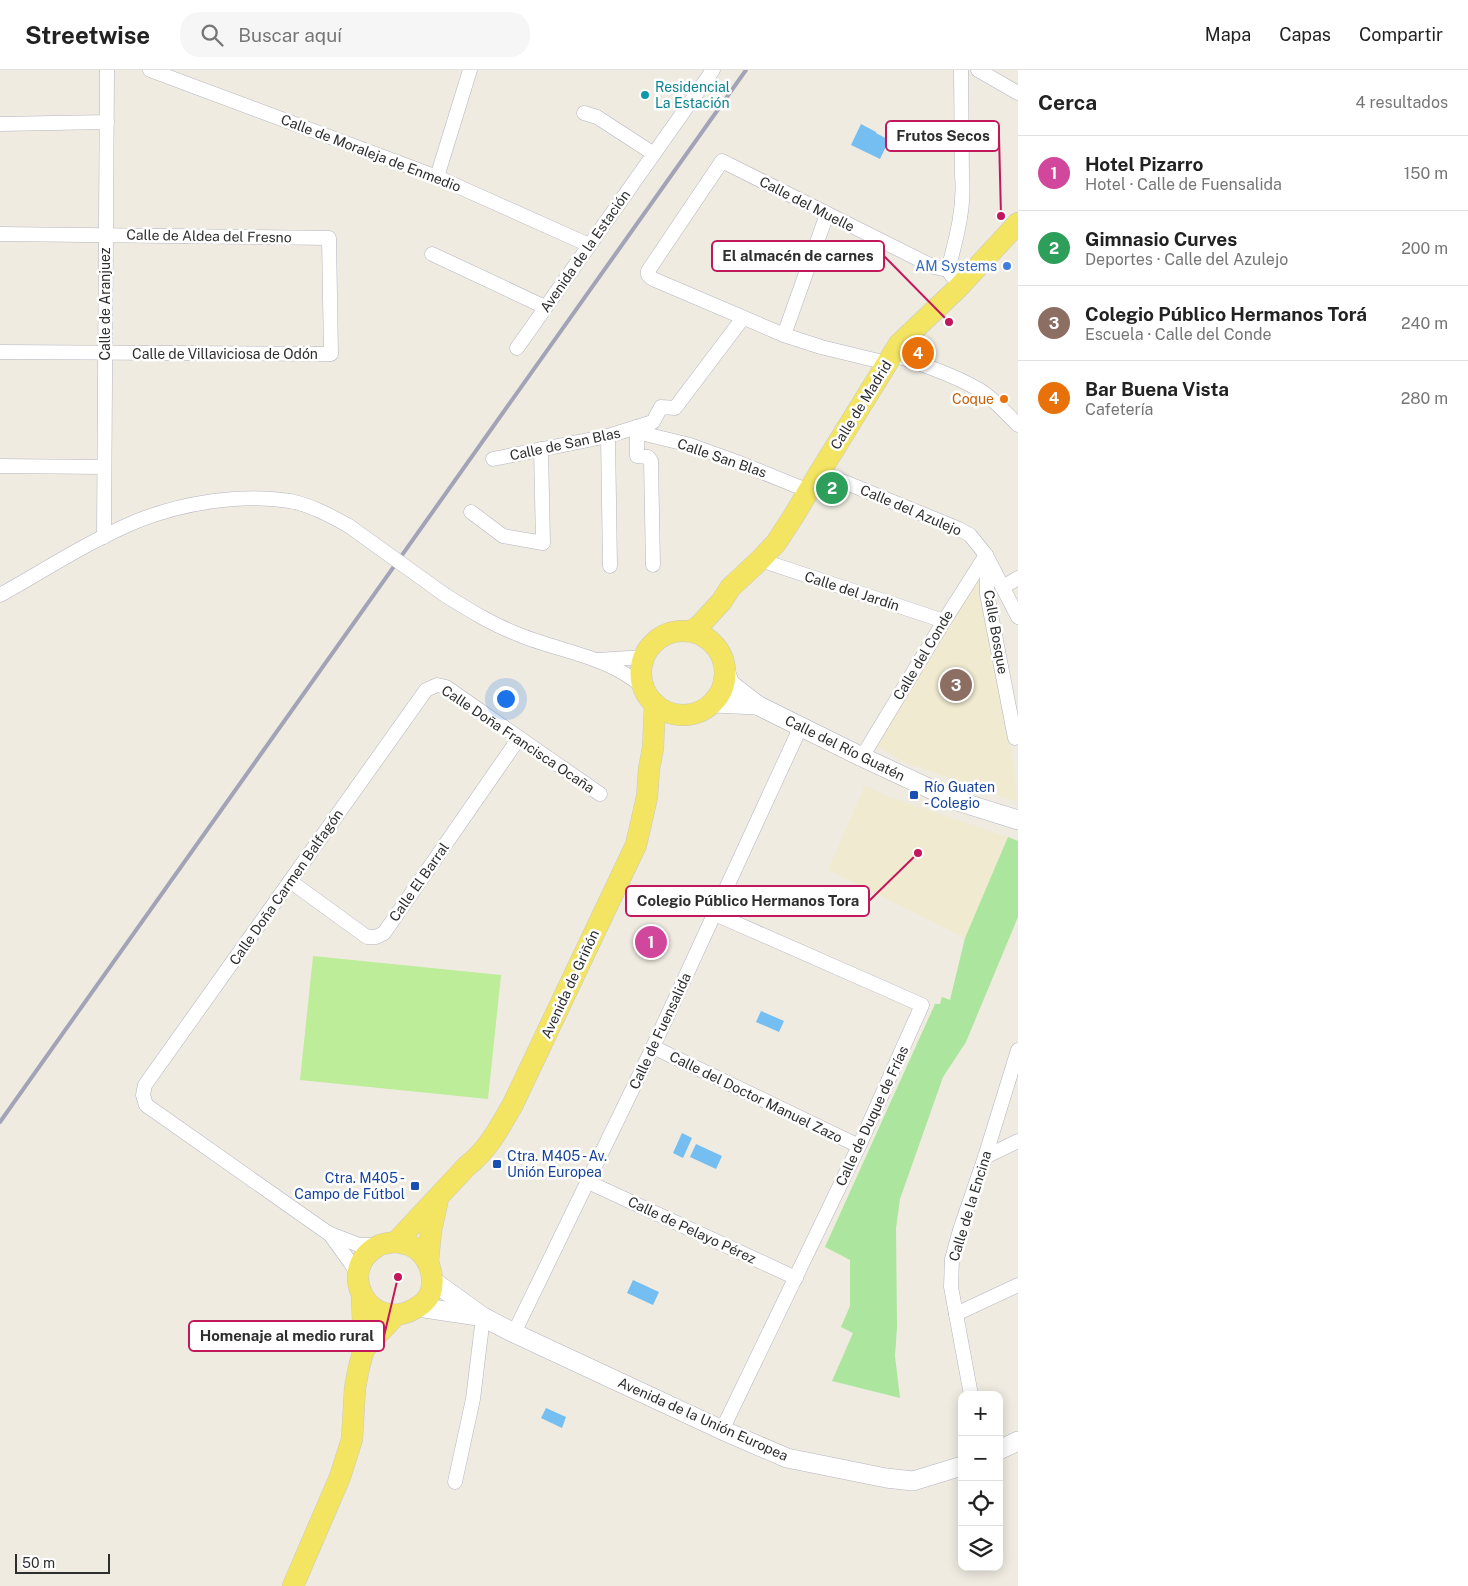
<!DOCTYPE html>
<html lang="es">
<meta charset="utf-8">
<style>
:root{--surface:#fff;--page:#f6f6f6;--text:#222;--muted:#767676;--line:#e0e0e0;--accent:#4049fc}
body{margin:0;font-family:"Public Sans",sans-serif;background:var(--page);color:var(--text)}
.controls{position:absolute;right:15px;bottom:15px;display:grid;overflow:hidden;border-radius:10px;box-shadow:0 2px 12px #0003}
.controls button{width:45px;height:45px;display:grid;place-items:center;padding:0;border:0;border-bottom:1px solid var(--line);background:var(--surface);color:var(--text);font:25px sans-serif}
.scale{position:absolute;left:15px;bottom:12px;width:95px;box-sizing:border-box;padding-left:5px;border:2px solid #2e2e2e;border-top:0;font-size:14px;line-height:18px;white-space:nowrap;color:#2e2e2e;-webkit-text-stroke:4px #fff;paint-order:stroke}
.you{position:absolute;left:505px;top:628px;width:18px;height:18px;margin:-12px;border:4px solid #fff;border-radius:50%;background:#1a73e8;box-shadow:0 0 0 8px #1a73e833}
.badge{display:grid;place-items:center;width:32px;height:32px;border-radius:50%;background:var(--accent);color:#fff;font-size:16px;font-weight:700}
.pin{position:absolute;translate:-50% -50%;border:2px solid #fff;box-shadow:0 1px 5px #0006}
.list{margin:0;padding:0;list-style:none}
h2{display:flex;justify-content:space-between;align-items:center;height:65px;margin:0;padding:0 20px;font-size:21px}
h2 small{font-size:16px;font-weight:400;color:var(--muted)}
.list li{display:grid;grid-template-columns:32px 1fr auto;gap:15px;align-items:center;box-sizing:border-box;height:75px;padding:0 20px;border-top:1px solid var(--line)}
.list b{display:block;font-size:19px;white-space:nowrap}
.list p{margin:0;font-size:16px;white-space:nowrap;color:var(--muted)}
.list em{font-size:16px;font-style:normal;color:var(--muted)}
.icon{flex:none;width:28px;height:28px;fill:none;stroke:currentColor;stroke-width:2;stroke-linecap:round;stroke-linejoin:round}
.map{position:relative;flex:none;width:1018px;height:1516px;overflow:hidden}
header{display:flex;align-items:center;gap:30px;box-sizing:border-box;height:70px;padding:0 25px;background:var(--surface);border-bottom:1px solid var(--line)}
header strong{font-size:24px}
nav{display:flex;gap:28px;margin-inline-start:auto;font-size:18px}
.search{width:350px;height:45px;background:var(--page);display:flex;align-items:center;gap:12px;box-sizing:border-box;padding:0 18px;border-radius:20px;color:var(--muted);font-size:19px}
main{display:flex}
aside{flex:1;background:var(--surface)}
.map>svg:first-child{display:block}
</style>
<header>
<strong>Streetwise</strong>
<div class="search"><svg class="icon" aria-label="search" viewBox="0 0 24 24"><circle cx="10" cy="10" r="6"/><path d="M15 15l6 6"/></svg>Buscar aquí</div>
<nav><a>Mapa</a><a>Capas</a><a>Compartir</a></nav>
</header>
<main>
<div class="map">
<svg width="1018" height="1516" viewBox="0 0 1018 1516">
<rect width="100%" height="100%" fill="#efebe1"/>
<g fill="#f0ead0">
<polygon points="976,512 979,512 1001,623 1010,671 1018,732 904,692 877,676"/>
<polygon points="865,715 887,726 1008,767 965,868 828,800"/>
</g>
<polygon fill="#ace59d" points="1008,767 1018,771 1018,847 966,972 943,1007 900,1129 896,1158 897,1257 895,1286 900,1328 832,1311 853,1263 841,1257 850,1236 850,1190 825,1177 935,934 940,934 942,927 950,930 965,868"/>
<polygon fill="#bded99" points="313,886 501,905 488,1029 300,1010"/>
<g fill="#74bef1">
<polygon points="861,54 876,62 876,63 889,70 880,89 851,75"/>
<polygon points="761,941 784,951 779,962 756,952"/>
<polygon points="682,1063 692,1068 683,1088 673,1083"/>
<polygon points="696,1074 722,1086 716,1099 690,1087"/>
<polygon points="633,1210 659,1222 653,1235 627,1223"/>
<polygon points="546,1338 566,1347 562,1358 541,1348"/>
</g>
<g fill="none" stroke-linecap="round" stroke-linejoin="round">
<g stroke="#b4b4c1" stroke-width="15">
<g id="street">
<polyline points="150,0 437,107 589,175"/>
<polyline points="978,0 1018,23"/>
<polyline points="584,43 597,47 654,84"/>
<polyline points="0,54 107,52"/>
<polyline points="437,107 470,0"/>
<polyline points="0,164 329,168 331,284 0,282"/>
<polyline points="432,184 545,237"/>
<path d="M952,206L948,200C956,169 965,138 962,105L961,0"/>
<polyline points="784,265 827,144"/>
<polyline points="517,278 713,0"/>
<path d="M892,285C918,292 955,306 978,319C993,328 1006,343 1018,355"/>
<polyline points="887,293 821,277 784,265 653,209 648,205 648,201 722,91 934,197 948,200"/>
<polyline points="637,357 645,364 690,375 737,392 809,421"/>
<polyline points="637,357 637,386 648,387 651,391 653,495"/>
<polyline points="608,366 610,496"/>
<polyline points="493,389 608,366 653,352 661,337 675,338 743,248"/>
<polyline points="0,396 104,397"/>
<polyline points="820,402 959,459 970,465 986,485 1018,547"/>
<polyline points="471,442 503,466 543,473 541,379"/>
<polyline points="104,467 107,0"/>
<polyline points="760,490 944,551"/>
<polyline points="987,491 987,524 1015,668"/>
<polyline points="1003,517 1018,508"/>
<path d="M0,525C45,500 89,471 137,451C182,433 242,423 290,431C311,435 331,446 349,456"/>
<path d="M445,525C469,540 493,555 520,565C561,582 608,586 643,617"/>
<polyline points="598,590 644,587"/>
<polyline points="862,687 944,551 986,485"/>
<polyline points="290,811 367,867 376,867 384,863 519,668"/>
<polyline points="715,844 922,935 859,1076 722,1360"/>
<polyline points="653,977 859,1076"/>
<polyline points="985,1087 1018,1071"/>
<polyline points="588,1112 796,1208"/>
<polyline points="329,1163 350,1192 358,1205"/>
<polyline points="379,1175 359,1175 328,1163 146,1035 143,1025 145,1015 426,620 437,615 446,617 600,724"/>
<polyline points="956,1244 1018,1215"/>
<polyline points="514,1263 653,977 801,656"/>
<polyline points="971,1325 951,1217 952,1189 960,1160 985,1087 1018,980"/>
<polyline points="455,1412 473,1329 483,1247"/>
</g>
</g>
<g stroke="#b4b4c1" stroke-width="20">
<g id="secondary">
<polyline points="726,603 730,614 757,635 862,687 954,730 1018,750"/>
<polyline points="714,633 757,635"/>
<polyline points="433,1211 483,1247 514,1263 722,1360 787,1388 886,1408 913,1411 962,1396"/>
<polyline points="418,1237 478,1246"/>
<polyline points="999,1380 1018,1371"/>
</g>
</g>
<g stroke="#c9c9c9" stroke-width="22">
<g id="primary">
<circle cx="683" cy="603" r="42"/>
<polyline points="691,561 699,556 722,531 730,518 760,490 776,473 793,447 820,402 899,274 958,218 1018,153"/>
<path d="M396,1172L467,1096C488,1080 500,1057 513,1034L636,775L647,727L649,699L653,678L655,634"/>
<path d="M396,1172C405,1173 413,1175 420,1182C431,1192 435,1211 430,1224C426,1232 421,1235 414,1239C370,1264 334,1200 378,1176C383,1173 390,1173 396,1172Z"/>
<polyline points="428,1192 431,1161 438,1129"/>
<polyline points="364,1279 396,1245"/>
<polyline points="293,1516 340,1407 352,1369 355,1318 359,1297 364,1279 362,1227"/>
</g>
</g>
<use href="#street" stroke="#fff" stroke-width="14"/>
<use href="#secondary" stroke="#fff" stroke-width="19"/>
<use href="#primary" stroke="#f3e561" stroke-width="21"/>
<polyline stroke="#a3a3b8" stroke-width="4" points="0,1052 746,0"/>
<g stroke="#b4b4c1" stroke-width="15" stroke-linecap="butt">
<polyline id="street-bridge" points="349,456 445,525"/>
</g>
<use href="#street-bridge" stroke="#fff" stroke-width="14"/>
</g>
<circle fill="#0f9aa8" stroke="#fff" stroke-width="2" cx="645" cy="25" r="5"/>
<circle fill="#3f7fe0" stroke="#fff" stroke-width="2" cx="1007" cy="196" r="5"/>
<circle fill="#e8710a" stroke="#fff" stroke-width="2" cx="1004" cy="329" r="5"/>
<g fill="#1a4fb4" stroke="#fff" stroke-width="2">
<rect x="909" y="720" width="10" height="10" rx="2.5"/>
<rect x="492" y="1089" width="10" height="10" rx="2.5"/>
<rect x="410" y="1111" width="10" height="10" rx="2.5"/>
</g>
<g text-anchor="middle" stroke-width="5" stroke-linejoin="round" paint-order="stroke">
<g font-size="14" fill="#0d838f" stroke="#fff" text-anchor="start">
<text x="655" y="22">Residencial<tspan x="655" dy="16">La Estación</tspan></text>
</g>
<g font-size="14" fill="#2e2e2e" stroke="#fff">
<text transform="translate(371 83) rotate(21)" y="5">Calle de Moraleja de Enmedio</text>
<text transform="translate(807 134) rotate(27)" y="5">Calle del Muelle</text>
<text transform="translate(209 166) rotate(1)" y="5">Calle de Aldea del Fresno</text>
<text transform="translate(585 181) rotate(-55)" y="5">Avenida de la Estación</text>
<text transform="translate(105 234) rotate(-90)" y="5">Calle de Aranjuez</text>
<text x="225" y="289">Calle de Villaviciosa de Odón</text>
<text transform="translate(861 335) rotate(-58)" y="5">Calle de Madrid</text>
<text transform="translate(565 374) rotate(-12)" y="5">Calle de San Blas</text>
<text transform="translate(722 388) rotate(19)" y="5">Calle San Blas</text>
<text transform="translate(911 440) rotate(23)" y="5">Calle del Azulejo</text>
<text transform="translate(852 521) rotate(18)" y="5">Calle del Jardín</text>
<text transform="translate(996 562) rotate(80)" y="5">Calle Bosque</text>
<text transform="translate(923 585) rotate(-59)" y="5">Calle del Conde</text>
<text transform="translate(518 669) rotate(34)" y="5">Calle Doña Francisca Ocaña</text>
<text transform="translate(845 678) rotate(26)" y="5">Calle del Río Guatén</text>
<text transform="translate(419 812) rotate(-55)" y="5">Calle El Barral</text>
<text transform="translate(286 817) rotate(-55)" y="5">Calle Doña Carmen Balfagón</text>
<text transform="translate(570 914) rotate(-65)" y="5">Avenida de Griñón</text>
<text transform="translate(660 961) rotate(-65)" y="5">Calle de Fuensalida</text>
<text transform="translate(756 1027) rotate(26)" y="5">Calle del Doctor Manuel Zazo</text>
<text transform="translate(872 1046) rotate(-65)" y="5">Calle de Duque de Frías</text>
<text transform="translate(970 1136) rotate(-73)" y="5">Calle de la Encina</text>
<text transform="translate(692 1160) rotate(25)" y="5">Calle de Pelayo Pérez</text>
<text transform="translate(703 1349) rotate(24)" y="5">Avenida de la Unión Europea</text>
</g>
<g font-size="14" fill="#366cbe" stroke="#fff" text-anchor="end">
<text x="997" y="201">AM Systems</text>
</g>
<g font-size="14" fill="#c56008" stroke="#fff" text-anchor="end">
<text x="994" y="334">Coque</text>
</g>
<g font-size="14" fill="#164399" stroke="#fff" text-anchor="start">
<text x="924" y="722">Río Guaten<tspan x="924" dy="16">- Colegio</tspan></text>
<text x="507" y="1091">Ctra. M405 - Av.<tspan x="507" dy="16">Unión Europea</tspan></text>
<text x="405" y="1113" text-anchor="end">Ctra. M405 -<tspan x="405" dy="16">Campo de Fútbol</tspan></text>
</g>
</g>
<path fill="none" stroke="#c2185b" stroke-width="2" d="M1001 146L999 66M949 252L884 186M918 783L869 831M398 1207L384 1266"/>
<g fill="#c2185b" stroke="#fff" stroke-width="2">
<circle cx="1001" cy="146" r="5"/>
<circle cx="949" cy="252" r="5"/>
<circle cx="918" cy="783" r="5"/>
<circle cx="398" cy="1207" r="5"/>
</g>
<g fill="#fff" stroke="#c2185b" stroke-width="2">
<rect x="886" y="51" width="113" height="30" rx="5"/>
<rect x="712" y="171" width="172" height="30" rx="5"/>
<rect x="626" y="816" width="243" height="30" rx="5"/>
<rect x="189" y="1251" width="195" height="30" rx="5"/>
</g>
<g font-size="15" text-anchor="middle" font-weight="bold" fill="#2e2e2e">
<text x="943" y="71">Frutos Secos</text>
<text x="798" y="191">El almacén de carnes</text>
<text x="748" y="836">Colegio Público Hermanos Tora</text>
<text x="287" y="1271">Homenaje al medio rural</text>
</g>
</svg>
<div class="controls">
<button>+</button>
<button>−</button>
<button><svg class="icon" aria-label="locate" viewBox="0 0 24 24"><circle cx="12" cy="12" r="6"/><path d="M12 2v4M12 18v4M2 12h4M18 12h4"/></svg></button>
<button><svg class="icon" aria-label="layers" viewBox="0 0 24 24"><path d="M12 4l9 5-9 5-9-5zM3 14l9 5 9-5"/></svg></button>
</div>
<div class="scale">50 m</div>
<div class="you"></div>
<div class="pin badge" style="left:651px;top:872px;background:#d1479c">1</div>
<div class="pin badge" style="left:832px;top:418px;background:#2e9e5b">2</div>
<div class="pin badge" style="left:956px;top:615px;background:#8d6e63">3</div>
<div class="pin badge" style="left:918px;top:283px;background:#e8710a">4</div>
</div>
<aside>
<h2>Cerca<small>4 resultados</small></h2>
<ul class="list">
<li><span class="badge" style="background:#d1479c">1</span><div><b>Hotel Pizarro</b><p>Hotel · Calle de Fuensalida</p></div><em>150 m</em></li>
<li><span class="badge" style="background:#2e9e5b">2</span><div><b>Gimnasio Curves</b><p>Deportes · Calle del Azulejo</p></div><em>200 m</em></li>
<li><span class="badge" style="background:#8d6e63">3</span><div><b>Colegio Público Hermanos Torá</b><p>Escuela · Calle del Conde</p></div><em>240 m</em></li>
<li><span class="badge" style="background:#e8710a">4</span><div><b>Bar Buena Vista</b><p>Cafetería</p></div><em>280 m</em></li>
</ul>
</aside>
</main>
